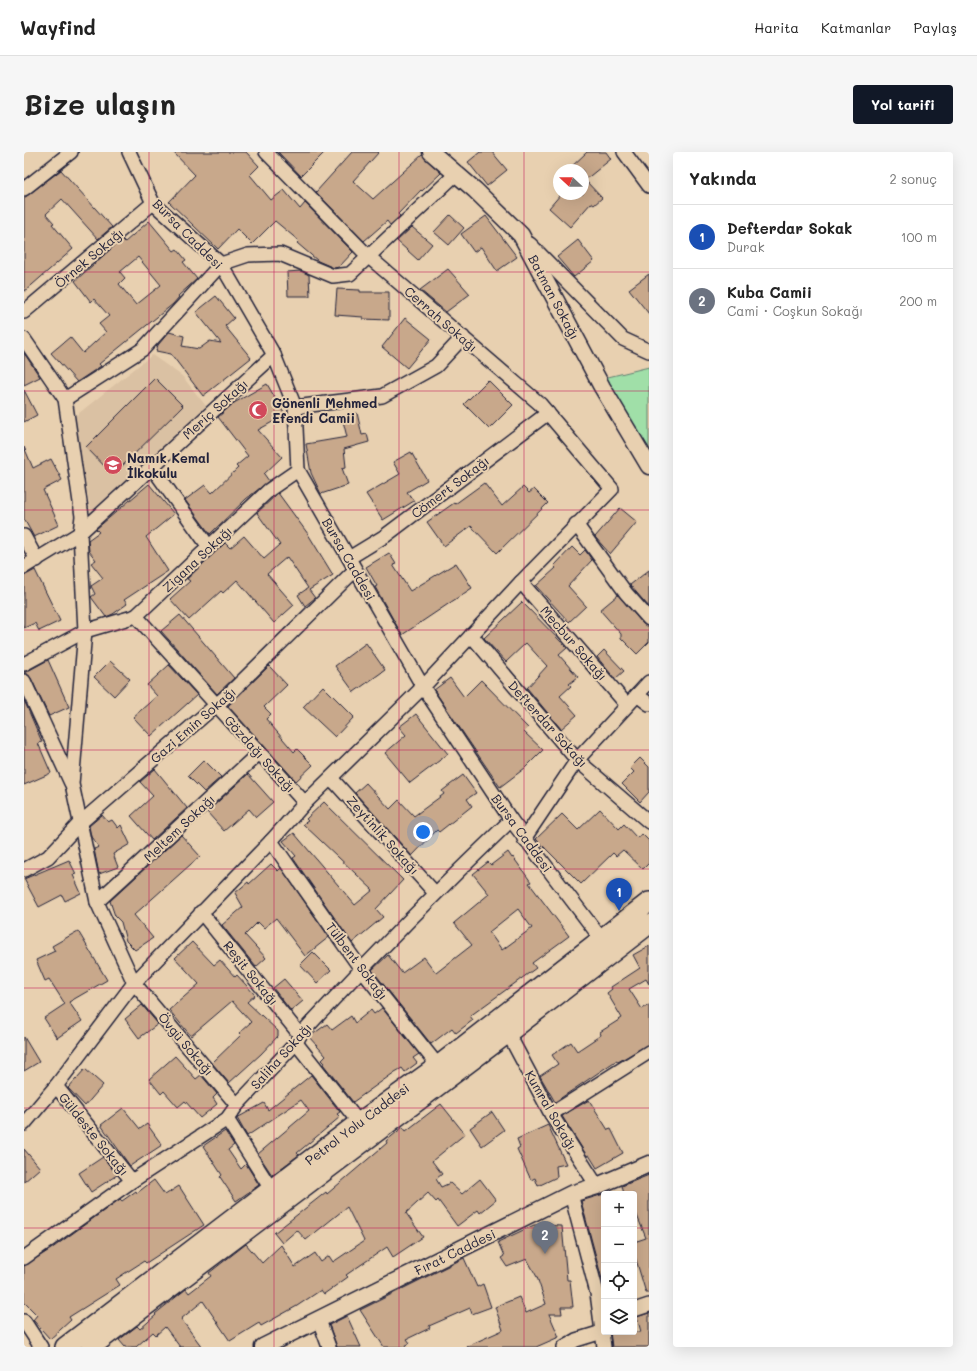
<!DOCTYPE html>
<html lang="tr">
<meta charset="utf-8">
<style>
:root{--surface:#fff;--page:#f6f6f6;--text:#222;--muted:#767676;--line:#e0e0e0;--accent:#111827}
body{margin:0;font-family:Mali,sans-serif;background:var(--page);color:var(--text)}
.controls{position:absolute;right:12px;bottom:12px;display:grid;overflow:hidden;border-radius:4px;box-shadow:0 4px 16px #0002}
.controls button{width:36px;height:36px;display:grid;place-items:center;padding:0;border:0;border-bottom:1px solid var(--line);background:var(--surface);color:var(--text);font:20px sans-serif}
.compass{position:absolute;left:529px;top:12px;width:36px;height:36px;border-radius:50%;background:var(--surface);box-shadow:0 4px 16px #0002;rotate:292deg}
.you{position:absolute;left:399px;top:680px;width:14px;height:14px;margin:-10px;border:3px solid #fff;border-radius:50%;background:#1a73e8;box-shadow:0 0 0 6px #1a73e833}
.badge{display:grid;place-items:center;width:26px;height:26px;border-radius:50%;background:var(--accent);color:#fff;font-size:13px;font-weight:700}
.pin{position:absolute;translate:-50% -33px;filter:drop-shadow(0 1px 2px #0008)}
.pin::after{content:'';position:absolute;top:21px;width:14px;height:12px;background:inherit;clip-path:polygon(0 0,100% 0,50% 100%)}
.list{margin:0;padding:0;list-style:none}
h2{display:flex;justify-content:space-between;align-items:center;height:52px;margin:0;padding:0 16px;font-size:17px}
h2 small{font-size:13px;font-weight:400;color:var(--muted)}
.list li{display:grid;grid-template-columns:26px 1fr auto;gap:12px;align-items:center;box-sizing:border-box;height:64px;padding:0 16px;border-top:1px solid var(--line)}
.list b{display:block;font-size:15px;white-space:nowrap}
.list p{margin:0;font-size:13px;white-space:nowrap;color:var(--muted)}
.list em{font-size:13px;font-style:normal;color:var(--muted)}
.icon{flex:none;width:22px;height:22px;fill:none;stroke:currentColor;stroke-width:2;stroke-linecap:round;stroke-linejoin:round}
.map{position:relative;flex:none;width:625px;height:1195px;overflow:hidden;border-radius:4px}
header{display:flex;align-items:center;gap:24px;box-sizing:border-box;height:56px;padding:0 20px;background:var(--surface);border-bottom:1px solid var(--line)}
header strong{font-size:19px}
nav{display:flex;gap:22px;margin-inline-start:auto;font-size:14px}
.intro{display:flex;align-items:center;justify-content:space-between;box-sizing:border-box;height:96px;padding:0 24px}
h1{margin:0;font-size:28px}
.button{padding:10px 18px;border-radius:4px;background:var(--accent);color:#fff;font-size:14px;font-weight:700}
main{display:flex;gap:24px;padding:0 24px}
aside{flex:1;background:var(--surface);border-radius:4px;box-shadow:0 4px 16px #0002}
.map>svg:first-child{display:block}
</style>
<header>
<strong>Wayfind</strong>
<nav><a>Harita</a><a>Katmanlar</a><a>Paylaş</a></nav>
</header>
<div class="intro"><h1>Bize ulaşın</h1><a class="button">Yol tarifi</a></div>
<main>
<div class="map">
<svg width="625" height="1195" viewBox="0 0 625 1195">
<rect width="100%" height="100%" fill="#e8d0b0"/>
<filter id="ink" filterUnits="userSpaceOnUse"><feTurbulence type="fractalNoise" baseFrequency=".025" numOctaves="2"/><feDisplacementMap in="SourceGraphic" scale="8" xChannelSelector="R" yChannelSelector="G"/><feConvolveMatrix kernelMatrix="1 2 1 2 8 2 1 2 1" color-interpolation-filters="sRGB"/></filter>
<g filter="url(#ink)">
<polygon fill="#dac1a3" points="128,203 158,224 182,254 67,361 50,265"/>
<polygon fill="#a0dfa8" stroke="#618072" points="625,215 625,300 580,226"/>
<g fill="#c8a88b" stroke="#22223b" fill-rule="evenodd">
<polygon points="149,0 222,0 235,14 226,23 247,48 260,38 276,57 281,51 329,100 315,115 310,116 294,109 273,91 275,89 251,69 228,92 213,77 194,97 145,50 171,23"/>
<polygon points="254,0 301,0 277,24"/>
<polygon points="328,0 355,0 329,29 349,47 398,3 417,21 398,39 397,38 374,62 376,64 366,73 363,69 340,89 292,40"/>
<polygon points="456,0 468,0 483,18 463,34 444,10"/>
<polygon points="563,0 582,0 587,7 561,28 578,46 570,53 567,51 546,75 525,56 537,42 559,42 559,18 544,18"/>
<polygon points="37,18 88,75 74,87 38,47 22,62 30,71 28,72 49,97 0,140 0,46"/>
<polygon points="426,63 440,76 425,93 410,80"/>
<polygon points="462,64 493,105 473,119 457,95 450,100 437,82"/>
<path d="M125,69L150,99L153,97L162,108L159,110L173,127L154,144L155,145L149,152L75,212L77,214L53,230L27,201L46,185L59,201L82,180L75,172L85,164L70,147L67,150L51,129L98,87L101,90ZM114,105L137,133L112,153L95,132L101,126L96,120Z"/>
<polygon points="388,75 408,92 394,108 373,89"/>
<polygon points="554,88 570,109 550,125 533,105"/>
<polygon points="424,117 446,142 422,160 396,138"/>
<polygon points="277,119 285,123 286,144 264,144 263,120"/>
<polygon points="625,122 625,162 605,137"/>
<polygon points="313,137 336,138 336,140 365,140 365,168 339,167 339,165 311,163"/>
<polygon points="192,144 210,166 201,174 227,206 179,244 147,202 132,199 134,193 145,180 160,184 158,194 175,197 186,189 197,191 172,160"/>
<polygon points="381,166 407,187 383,216 358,195"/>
<polygon points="0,201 16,225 0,233"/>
<polygon points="131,226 159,254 89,323 62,295"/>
<polygon points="464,228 489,253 465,277 440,252"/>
<polygon points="243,232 261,263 234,278 258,305 240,322 245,329 222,347 186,382 161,348 181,333 188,341 214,316 212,314 224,304 194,265 210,251"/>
<polygon points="0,238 13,263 0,270"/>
<polygon points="333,261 338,283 343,282 345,290 320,297 322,315 318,316 324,333 297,342 287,321 282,292 323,285 318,265"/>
<polygon points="0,295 9,316 27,307 38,328 19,338 35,373 10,385 0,367"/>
<polygon points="387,300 403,328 383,340 390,349 359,368 342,342 376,322 369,310"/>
<polygon points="460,331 478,354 499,335 505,341 510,337 524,351 473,401 447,374 420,394 403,370 430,351 431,352"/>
<polygon points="125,332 150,362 122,385 144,419 100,448 103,452 89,462 82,465 67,445 71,442 67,434 79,426 67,411 72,408 65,399 64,388 75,380 72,377"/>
<polygon points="254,341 284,382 309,423 285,438 291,446 281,454 274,443 284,436 263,405 243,422 270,453 250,471 213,428 199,441 197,439 165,468 146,447 166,429 163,427 201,391 206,396 220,384 240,407 256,393 233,361"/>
<polygon points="596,356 613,370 586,402 571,385"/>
<polygon points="548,395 556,403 561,398 568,408 544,434 562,454 545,470 512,434 532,416 530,414"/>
<polygon points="365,401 372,412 369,413 386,439 432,411 448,436 378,483 351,435 353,434 342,415"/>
<polygon points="11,418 36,469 15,479 11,471 0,476 0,424"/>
<polygon points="625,418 625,455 606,433"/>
<polygon points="594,443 619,472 625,475 625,490 613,502 597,486 597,482 576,458"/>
<polygon points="498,450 543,496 535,503 554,525 545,532 547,534 536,544 553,563 537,577 503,536 523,514 502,491 482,510 460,486"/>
<polygon points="156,463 210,526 193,542 137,479"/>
<polygon points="342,491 361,518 330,540 311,514"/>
<polygon points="580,498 600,519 591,527 573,505"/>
<polygon points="24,508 45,555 25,564 7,526 0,521"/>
<polygon points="86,509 106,527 90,544 70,525"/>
<polygon points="145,513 173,543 127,584 109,565 133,544 123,533"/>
<polygon points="245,514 263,533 240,555 247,562 242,567 270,600 273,597 289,613 272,629 204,554"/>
<polygon points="426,526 440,545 457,528 504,576 500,580 519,598 501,616 476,635 410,538"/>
<polygon points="299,534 330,565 311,585 279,555"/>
<polygon points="0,548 18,590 14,591 27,621 0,633"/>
<polygon points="392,562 424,602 386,631 361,601 382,583 375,575"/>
<polygon points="616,606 625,615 625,640 616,650 598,632 610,620 606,616"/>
<polygon points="180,608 197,625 180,640 164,624"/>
<polygon points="131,617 163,656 128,688 107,664 129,644 116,630"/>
<polygon points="224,622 249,650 232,665 225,657 200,679 183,660"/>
<polygon points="439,623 452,641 443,647 448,654 415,680 413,678 388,704 331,641 342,631 366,657 375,648 390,664 420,642 418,639"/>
<polygon points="300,650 379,728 352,757 359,765 328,791 269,706 272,704 259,689 270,681 331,753 349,738 279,672 284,669 282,667"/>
<polygon points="576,657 595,677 600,672 613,686 618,682 625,689 625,711 619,717 599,698 592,704 589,701 557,732 512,687 538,662 554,678"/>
<polygon points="78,663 84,670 88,668 94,676 97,673 106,692 89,702 94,715 75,722 70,697 75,695 67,685 65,674"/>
<polygon points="157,683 176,704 110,763 129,786 111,798 102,789 97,770 91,764 86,749"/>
<path d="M484,700L488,706L489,705L507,730L505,731L545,784L508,811L512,816L446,864L449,868L432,881L428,876L407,892L348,818L364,803L378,821L400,805L412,821L448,793L430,771L465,742L449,722L464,710L467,713ZM494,757L508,776L478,798L465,780Z"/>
<polygon points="45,708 52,722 49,723 57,741 41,749 38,743 15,755 0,727"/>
<polygon points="247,712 254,719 257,716 305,785 281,804 252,766 240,776 234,770 221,783 242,806 232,815 198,773 219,755 211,741 224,730 225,732"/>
<polygon points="54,779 83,828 45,850 58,869 33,886 20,866 41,852 25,827 21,829 12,808 31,799 28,794"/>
<polygon points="168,790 190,813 196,808 211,825 213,823 231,843 223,850 254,879 254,884 237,902 205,931 188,911 217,883 215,881 227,870 208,849 167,884 145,858 175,832 151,806"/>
<polygon points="625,794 625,832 622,827 605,837 618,857 625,853 625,892 594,910 593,908 531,950 516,924 534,912 528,903 547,890 553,899 577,883 576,880 598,866 583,841 588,837 587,835 616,816 609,803"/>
<polygon points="289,800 307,818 293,831 276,813"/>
<polygon points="260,827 279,849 267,859 249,836"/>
<polygon points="118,853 134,872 115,886 101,867"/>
<polygon points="358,856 395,902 389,906 393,911 381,920 378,916 371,920 329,950 299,912 301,911 298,908 302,904 285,885 303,872 308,878 327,864 331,871 347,858 350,862"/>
<polygon points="0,885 15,910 0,919"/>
<polygon points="151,904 172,927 177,923 193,942 189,946 193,952 176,966 161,949 154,955 140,939 137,942 125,927"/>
<polygon points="61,917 79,933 61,954 44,936"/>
<polygon points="287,923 316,960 313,962 316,965 273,1001 275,1003 248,1023 234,1002 285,959 277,948 223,984 213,966 240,951 244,958"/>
<polygon points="565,948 584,978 587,977 599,1001 573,1016 565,1003 563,1004 538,964"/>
<polygon points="417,952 441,982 408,1009 418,1022 412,1027 417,1035 426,1031 438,1042 456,1027 472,1048 456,1061 454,1058 433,1074 414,1048 412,1050 404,1041 382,1061 399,1085 369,1105 363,1095 322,1123 324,1125 300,1142 297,1138 273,1154 237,1174 235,1171 206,1189 179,1149 157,1167 178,1195 156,1195 141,1175 132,1183 129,1180 112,1195 101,1195 95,1188 113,1174 116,1177 132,1163 131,1162 162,1137 165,1141 187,1124 185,1121 222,1092 238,1111 257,1093 271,1115 291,1101 297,1110 305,1104 309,1110 340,1089 323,1055 282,1088 273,1078 258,1091 250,1081 302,1040 303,1042 363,991 362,989 379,975 382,979"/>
<polygon points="99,956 116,977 123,972 138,993 106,1014 77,973"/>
<polygon points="468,960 480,978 458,994 446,976"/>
<polygon points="524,973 542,1012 532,1014 533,1025 514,1034 511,1026 507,1028 493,997 496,995 493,987"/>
<polygon points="201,979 210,993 204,998 217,1017 222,1012 235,1033 212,1049 196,1025 198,1023 179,994"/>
<polygon points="0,997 16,1016 0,1030"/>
<polygon points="79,1005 93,1023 67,1040 55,1021"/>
<polygon points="625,1023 625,1141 622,1141 610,1101 610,1090 622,1086 610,1056 610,1042 600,1042 598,1034"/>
<polygon points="130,1028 141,1043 155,1034 180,1073 122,1111 120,1109 92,1127 96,1133 45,1165 47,1168 26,1187 9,1168 13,1163 0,1150 0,1114 27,1097 96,1047 98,1049 112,1039 113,1041"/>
<polygon points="580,1042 580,1127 578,1127 557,1049"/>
<polygon points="510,1073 538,1074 543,1128 546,1128 549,1155 537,1155 538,1162 525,1162 535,1185 512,1195 441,1195 479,1178 471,1155 495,1145 502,1161 522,1152 513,1125 503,1107 483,1115 477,1106 480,1104 474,1090"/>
<polygon points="440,1106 453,1135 459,1132 467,1155 448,1162 446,1156 405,1174 406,1176 383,1187 386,1191 379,1195 360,1195 336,1158"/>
<polygon points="625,1161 625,1195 588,1195 586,1180 617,1180 613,1165"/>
<polygon points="323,1164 337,1195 313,1195 305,1173"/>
</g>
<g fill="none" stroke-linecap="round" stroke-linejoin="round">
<g stroke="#22223b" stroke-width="16">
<g id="minor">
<polyline points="105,0 129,51 197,112 250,203 271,255 274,318 399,535 487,668 582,793"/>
<polyline points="600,0 625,34"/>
<polyline points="0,37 47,0"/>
<polyline points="506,92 599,187 625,199"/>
<polyline points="0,160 129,51"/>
<polyline points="0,187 41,247 58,364 56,381 61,479 48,632 73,750 110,831 213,953"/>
<polyline points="41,247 119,197 197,112 224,103 256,102 309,124 326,122 432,22"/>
<polyline points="271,255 358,244 412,214 439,185"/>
<polyline points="128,315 185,395"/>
<polyline points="552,372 602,441 625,467"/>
<polyline points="0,384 13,408"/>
<polyline points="325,406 361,384 524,261"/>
<polyline points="0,415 56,381 250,203"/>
<polyline points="497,430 603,553"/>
<polyline points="112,464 281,651"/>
<polyline points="447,483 553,608 625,670"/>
<polyline points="0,512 61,479 112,464 245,338 274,318"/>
<polyline points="0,529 47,631"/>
<polyline points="613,543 625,552"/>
<polyline points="307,626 411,741"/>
<polyline points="500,687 553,608 625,530"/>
<polyline points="247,689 337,817 419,920"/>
<polyline points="0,718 24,705 55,672 206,541 331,418"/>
<polyline points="73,750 235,601"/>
<polyline points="177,760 276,883"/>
<polyline points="484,881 527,962 573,1034"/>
<polyline points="272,891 340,977"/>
<polyline points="32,934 108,1029"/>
<polyline points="527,962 625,900"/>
<polyline points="203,967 247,1037"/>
<polyline points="0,972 32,934 110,831 247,689 281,651 399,535 497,430 588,337 516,252 345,105 242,0"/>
<polyline points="547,1042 573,1141 580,1195"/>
<path d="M0,1106L108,1029L203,967L213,953L272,891L276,883C344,809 414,738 487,668"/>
<polyline points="610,1158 625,1153"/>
<polyline points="295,1168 305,1195"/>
<polyline points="0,1169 17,1195"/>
<polyline points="540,1195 552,1188 578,1180"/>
</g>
</g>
<g stroke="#22223b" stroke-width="19">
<g id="tertiary">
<polyline points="407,0 451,38 497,83 578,235 625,314"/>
<polyline points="239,1195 547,1042 573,1034 625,1012"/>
</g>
</g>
<g stroke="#22223b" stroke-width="22">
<g id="secondary">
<polyline points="41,1195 329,975 414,914 625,750"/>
<polyline points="67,1195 484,881 625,772"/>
</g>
</g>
<use href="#minor" stroke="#e8d0b0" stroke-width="13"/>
<use href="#tertiary" stroke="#e8d0b0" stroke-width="16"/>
<use href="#secondary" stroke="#e8d0b0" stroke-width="19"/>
</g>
</g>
<path fill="none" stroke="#c2185b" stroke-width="1" stroke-opacity="0.55" d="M125,0V1195M250,0V1195M375,0V1195M500,0V1195M0,120H625M0,239H625M0,358H625M0,478H625M0,598H625M0,717H625M0,836H625M0,956H625M0,1076H580M610,1076H625"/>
<defs>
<g id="mosque-disc" transform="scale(1)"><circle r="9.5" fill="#d1495b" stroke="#e8d0b0"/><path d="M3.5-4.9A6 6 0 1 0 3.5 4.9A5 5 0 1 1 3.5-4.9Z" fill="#fff"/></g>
<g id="school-disc" transform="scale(1)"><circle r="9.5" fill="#d1495b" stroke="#e8d0b0"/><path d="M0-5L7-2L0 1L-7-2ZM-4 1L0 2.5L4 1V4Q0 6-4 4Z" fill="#fff"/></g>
</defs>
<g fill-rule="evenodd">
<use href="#mosque-disc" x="234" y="258"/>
<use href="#school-disc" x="89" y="313"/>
</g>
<g text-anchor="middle" stroke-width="4" stroke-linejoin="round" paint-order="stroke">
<g font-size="13" fill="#22223b" stroke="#e8d0b0">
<text transform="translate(164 82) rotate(45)" y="5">Bursa Caddesi</text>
<text transform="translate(65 106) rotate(-40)" y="5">Örnek Sokağı</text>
<text transform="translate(530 145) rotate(62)" y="5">Batman Sokağı</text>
<text transform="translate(417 167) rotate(41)" y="5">Cerrah Sokağı</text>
<text transform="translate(191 257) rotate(-42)" y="5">Meriç Sokağı</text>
<text transform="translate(426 335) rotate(-37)" y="5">Cömert Sokağı</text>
<text transform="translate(173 407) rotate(-43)" y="5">Zigana Sokağı</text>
<text transform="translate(325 407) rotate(60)" y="5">Bursa Caddesi</text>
<text transform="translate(550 491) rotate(49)" y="5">Mecbur Sokağı</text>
<text transform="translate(524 572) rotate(48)" y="5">Defterdar Sokağı</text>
<text transform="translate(169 573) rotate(-41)" y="5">Gazi Emin Sokağı</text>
<text transform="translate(236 602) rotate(48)" y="5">Gözdağı Sokağı</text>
<text transform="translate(155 676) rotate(-43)" y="5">Meltem Sokağı</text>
<text transform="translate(498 681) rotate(54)" y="5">Bursa Caddesi</text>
<text transform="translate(359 683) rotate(48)" y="5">Zeytinlik Sokağı</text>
<text transform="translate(333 809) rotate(53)" y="5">Tülbent Sokağı</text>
<text transform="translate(227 821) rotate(51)" y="5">Reşit Sokağı</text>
<text transform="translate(162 892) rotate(50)" y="5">Övgü Sokağı</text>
<text transform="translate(257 904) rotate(-48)" y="5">Saliha Sokağı</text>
<text transform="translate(527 958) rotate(60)" y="5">Kumral Sokağı</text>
<text transform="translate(333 972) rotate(-37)" y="5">Petrol Yolu Caddesi</text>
<text transform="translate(70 982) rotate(51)" y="5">Güldeste Sokağı</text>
<text transform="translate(431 1100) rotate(-26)" y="5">Fırat Caddesi</text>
</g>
<g font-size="13" font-weight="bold" fill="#22223b" stroke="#e8d0b0" text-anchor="start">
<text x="248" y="256">Gönenli Mehmed<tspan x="248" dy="15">Efendi Camii</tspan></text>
<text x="103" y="311">Namık Kemal<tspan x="103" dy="15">İlkokulu</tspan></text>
</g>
</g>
</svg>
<div class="controls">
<button>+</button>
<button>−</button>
<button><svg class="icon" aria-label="locate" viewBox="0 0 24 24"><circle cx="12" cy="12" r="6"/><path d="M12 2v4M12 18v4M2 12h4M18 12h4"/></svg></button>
<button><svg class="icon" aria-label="layers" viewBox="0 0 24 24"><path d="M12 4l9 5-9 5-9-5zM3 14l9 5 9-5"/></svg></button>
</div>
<svg class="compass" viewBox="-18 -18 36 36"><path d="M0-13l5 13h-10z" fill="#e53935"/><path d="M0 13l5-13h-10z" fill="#767676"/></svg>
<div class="you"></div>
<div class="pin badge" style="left:595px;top:759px;background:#1a4fb4">1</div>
<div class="pin badge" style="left:521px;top:1102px;background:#6b7280">2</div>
</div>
<aside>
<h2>Yakında<small>2 sonuç</small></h2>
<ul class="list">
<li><span class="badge" style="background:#1a4fb4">1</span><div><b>Defterdar Sokak</b><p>Durak</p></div><em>100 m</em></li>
<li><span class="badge" style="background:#6b7280">2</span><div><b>Kuba Camii</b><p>Cami · Coşkun Sokağı</p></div><em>200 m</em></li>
</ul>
</aside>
</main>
